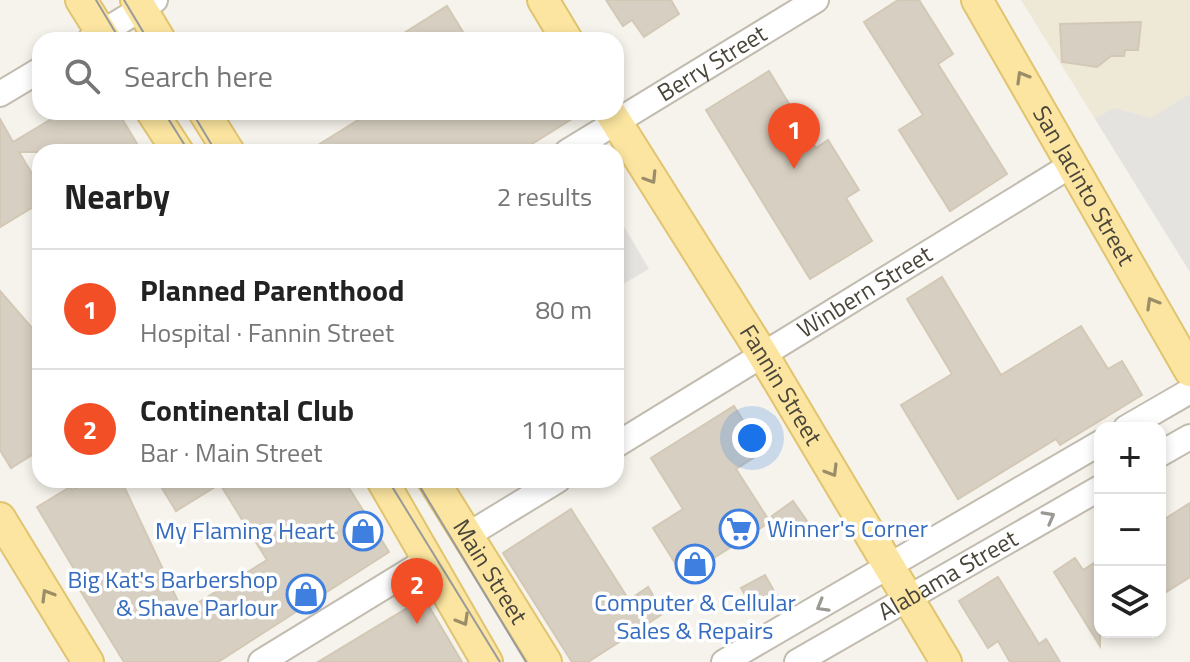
<!DOCTYPE html>
<meta charset="utf-8">
<style>
:root{--surface:#fff;--page:#f6f6f6;--text:#222;--muted:#767676;--line:#e0e0e0;--accent:#f24f26}
body{margin:0;font-family:"Titillium Web",sans-serif;background:var(--page);color:var(--text)}
.controls{position:absolute;right:24px;bottom:24px;display:grid;overflow:hidden;border-radius:16px;box-shadow:0 4px 12px #0003}
.controls button{width:72px;height:72px;display:grid;place-items:center;padding:0;border:0;border-bottom:2px solid var(--line);background:var(--surface);color:var(--text);font:40px sans-serif}
.you{position:absolute;left:752px;top:438px;width:28px;height:28px;margin:-20px;border:6px solid #fff;border-radius:50%;background:#1a73e8;box-shadow:0 0 0 12px #1a73e833}
.badge{display:grid;place-items:center;width:52px;height:52px;border-radius:50%;background:var(--accent);color:#fff;font-size:26px;font-weight:700}
.pin{position:absolute;translate:-50% -66px;filter:drop-shadow(0 2px 4px #0008)}
.pin::after{content:'';position:absolute;top:42px;width:28px;height:24px;background:inherit;clip-path:polygon(0 0,100% 0,50% 100%)}
.list{margin:0;padding:0;list-style:none}
h2{display:flex;justify-content:space-between;align-items:center;height:104px;margin:0;padding:0 32px;font-size:34px}
h2 small{font-size:26px;font-weight:400;color:var(--muted)}
.list li{display:grid;grid-template-columns:52px 1fr auto;gap:24px;align-items:center;box-sizing:border-box;height:120px;padding:0 32px;border-top:2px solid var(--line)}
.list b{display:block;font-size:30px;white-space:nowrap}
.list p{margin:0;font-size:26px;white-space:nowrap;color:var(--muted)}
.list em{font-size:26px;font-style:normal;color:var(--muted)}
.icon{flex:none;width:44px;height:44px;fill:none;stroke:currentColor;stroke-width:2;stroke-linecap:round;stroke-linejoin:round}
.map{position:relative;flex:none;width:1190px;height:662px;overflow:hidden}
.search{position:absolute;background:var(--surface);box-shadow:0 4px 12px #0003;left:32px;top:32px;width:592px;height:88px;display:flex;align-items:center;gap:20px;box-sizing:border-box;padding:0 28px;border-radius:24px;color:var(--muted);font-size:30px}
.panel{position:absolute;background:var(--surface);box-shadow:0 4px 12px #0003;left:32px;top:144px;width:592px;height:344px;border-radius:24px}
.map>svg:first-child{display:block}
</style>
<div class="map">
<svg width="1190" height="662" viewBox="0 0 1190 662">
<rect width="100%" height="100%" fill="#f6f3ec"/>
<polygon fill="#eee9d7" points="1021,0 1190,0 1190,272 1095,119"/>
<g fill="#e5e3e0">
<polygon points="1190,94 1190,272 1095,119 1114,108 1151,118"/>
<polygon points="616,213 649,269 616,288"/>
</g>
<g fill="#d7d0c2" stroke="#d2c8b5" stroke-width="2">
<polygon points="606,0 671,0 679,14 644,37 632,20 623,26"/>
<polygon points="898,0 919,0 953,54 938,64 1007,174 950,211 899,130 923,115 864,22"/>
<polygon points="447,6 463,32 451,40 393,40"/>
<polygon points="1141,22 1138,50 1125,50 1124,56 1111,56 1097,67 1062,62 1060,24"/>
<polygon points="769,71 816,148 828,140 859,190 846,198 872,241 810,279 706,110"/>
<polygon points="63,112 118,112 142,152 19,152 40,187 40,203 0,227 0,119 13,142"/>
<polygon points="371,112 583,112 519,152 307,152"/>
<polygon points="942,277 1001,375 1081,326 1108,369 1122,361 1142,395 1060,445 1056,439 958,499 901,405 952,374 907,299"/>
<polygon points="0,291 40,337 40,450 11,468 0,450"/>
<polygon points="734,406 763,452 736,469 770,522 684,577 653,528 683,509 651,458"/>
<polygon points="93,480 121,480 183,612 267,560 220,484 176,511 157,480 344,480 389,552 218,662 124,662 72,577 77,574 37,507 70,487 72,490"/>
<polygon points="793,501 807,521 786,536 772,516"/>
<polygon points="1190,503 1190,577 1160,596 1160,522"/>
<polygon points="571,509 629,600 648,587 664,613 588,662 572,662 503,553"/>
<polygon points="1075,558 1083,570 1100,559 1100,646 1054,572"/>
<polygon points="765,575 778,598 754,611 741,588"/>
<polygon points="998,577 1039,644 1046,639 1060,662 1010,662 998,641 988,648 959,601"/>
<polygon points="424,598 462,662 318,662"/>
</g>
<g fill="none" stroke-linecap="round" stroke-linejoin="round">
<g stroke="#c1bcaf" stroke-width="28">
<g id="minor">
<polyline points="90,40 155,0"/>
<polyline points="0,94 40,70"/>
<path id="s1" d="M567,152L816,0"/>
<polyline points="1126,428 1190,391"/>
<path id="s2" d="M616,445L1073,164"/>
<polyline points="1160,454 1190,437"/>
<polyline points="468,535 558,480"/>
<polyline points="261,662 429,559"/>
<polyline points="724,662 1100,443"/>
<path id="s3" d="M797,662L1100,488"/>
</g>
</g>
<g stroke="#e1c46f" stroke-width="34">
<g id="major">
<polyline points="81,0 106,40"/>
<polyline points="136,0 160,40"/>
<polyline points="543,0 567,40"/>
<path id="s4" d="M977,0L1190,371"/>
<polyline points="152,112 178,152"/>
<polyline points="204,112 229,152"/>
<path id="s5" d="M610,112L763,355L946,662"/>
<polyline points="382,480 487,662"/>
<path id="s6" d="M433,480L546,662"/>
<polyline points="0,518 88,662"/>
</g>
</g>
<use href="#minor" stroke="#fff" stroke-width="24"/>
<use href="#major" stroke="#fbe5a0" stroke-width="30"/>
<g stroke="#9a9a9a" stroke-width="2">
<polyline points="96,0 120,40"/>
<polyline points="124,0 148,40"/>
<polyline points="164,112 189,152"/>
<polyline points="192,112 216,152"/>
<polyline points="388,480 500,662"/>
<polyline points="416,480 526,662"/>
</g>
</g>
<defs><path id="oneway-chevron" d="M-2-3.5L2.5 0L-2 3.5" fill="none" stroke-width="1.6" stroke-linecap="round" stroke-linejoin="round" transform="scale(2)"/></defs>
<g stroke="#9a8d68">
<use href="#oneway-chevron" transform="translate(1022 77) rotate(-120)"/>
<use href="#oneway-chevron" transform="translate(651 178) rotate(58)"/>
<use href="#oneway-chevron" transform="translate(1152 303) rotate(-120)"/>
<use href="#oneway-chevron" transform="translate(832 471) rotate(59)"/>
<use href="#oneway-chevron" transform="translate(47 595) rotate(-121)"/>
<use href="#oneway-chevron" transform="translate(463 620) rotate(60)"/>
</g>
<g stroke="#9b9993">
<use href="#oneway-chevron" transform="translate(1049 517) rotate(-29)"/>
<use href="#oneway-chevron" transform="translate(822 606) rotate(150)"/>
</g>
<defs>
<g id="supermarket-ring" transform="scale(2)"><circle r="9.5" fill="#fff" stroke="#3f7fe0" stroke-width="1.5"/><path d="M-6-5.5h2.5l.6 2H6L4.5 2H-2.5L-4.4-4H-6ZM-1.5 3.2a1.3 1.3 0 1 0 .1 0ZM3 3.2a1.3 1.3 0 1 0 .1 0Z" fill="#3f7fe0"/></g>
<g id="shop-ring" transform="scale(2)"><circle r="9.5" fill="#fff" stroke="#3f7fe0" stroke-width="1.5"/><path d="M-5-2.5h2.3a2.7 3.5 0 0 1 5.4 0H5L5.5 6h-11ZM-1.5-2.5h3a1.5 2.3 0 0 0-3 0Z" fill="#3f7fe0"/></g>
</defs>
<g fill-rule="evenodd">
<use href="#supermarket-ring" x="739" y="529"/>
<use href="#shop-ring" x="363" y="531"/>
<use href="#shop-ring" x="695" y="564"/>
<use href="#shop-ring" x="306" y="594"/>
</g>
<g text-anchor="middle" stroke-width="7" stroke-linejoin="round" paint-order="stroke">
<g font-size="24" fill="#4a453a" stroke="#fff">
<text dy="8" stroke="none"><textPath href="#s1" startOffset="170">Berry Street</textPath></text>
<text dy="8" stroke="none"><textPath href="#s4" startOffset="214">San Jacinto Street</textPath></text>
<text dy="8" stroke="none"><textPath href="#s2" startOffset="292">Winbern Street</textPath></text>
<text dy="8" stroke="none"><textPath href="#s5" startOffset="322">Fannin Street</textPath></text>
<text dy="8" stroke="none"><textPath href="#s6" startOffset="108">Main Street</textPath></text>
<text dy="8" stroke="none"><textPath href="#s3" startOffset="174">Alabama Street</textPath></text>
</g>
<g font-size="24" fill="#366cbe" stroke="#fff" text-anchor="end">
<text x="767" y="537" text-anchor="start">Winner's Corner</text>
<text x="335" y="539">My Flaming Heart</text>
<text x="278" y="588">Big Kat's Barbershop<tspan x="278" dy="28">&amp; Shave Parlour</tspan></text>
<text x="695" y="611" text-anchor="middle">Computer &amp; Cellular<tspan x="695" dy="28">Sales &amp; Repairs</tspan></text>
</g>
</g>
</svg>
<div class="controls">
<button>+</button>
<button>−</button>
<button><svg class="icon" aria-label="layers" viewBox="0 0 24 24"><path d="M12 4l9 5-9 5-9-5zM3 14l9 5 9-5"/></svg></button>
</div>
<div class="you"></div>
<div class="pin badge" style="left:794px;top:169px">1</div>
<div class="pin badge" style="left:417px;top:624px">2</div>
<div class="search"><svg class="icon" aria-label="search" viewBox="0 0 24 24"><circle cx="10" cy="10" r="6"/><path d="M15 15l6 6"/></svg>Search here</div>
<section class="panel">
<h2>Nearby<small>2 results</small></h2>
<ul class="list">
<li><span class="badge">1</span><div><b>Planned Parenthood</b><p>Hospital · Fannin Street</p></div><em>80 m</em></li>
<li><span class="badge">2</span><div><b>Continental Club</b><p>Bar · Main Street</p></div><em>110 m</em></li>
</ul>
</section>
</div>
